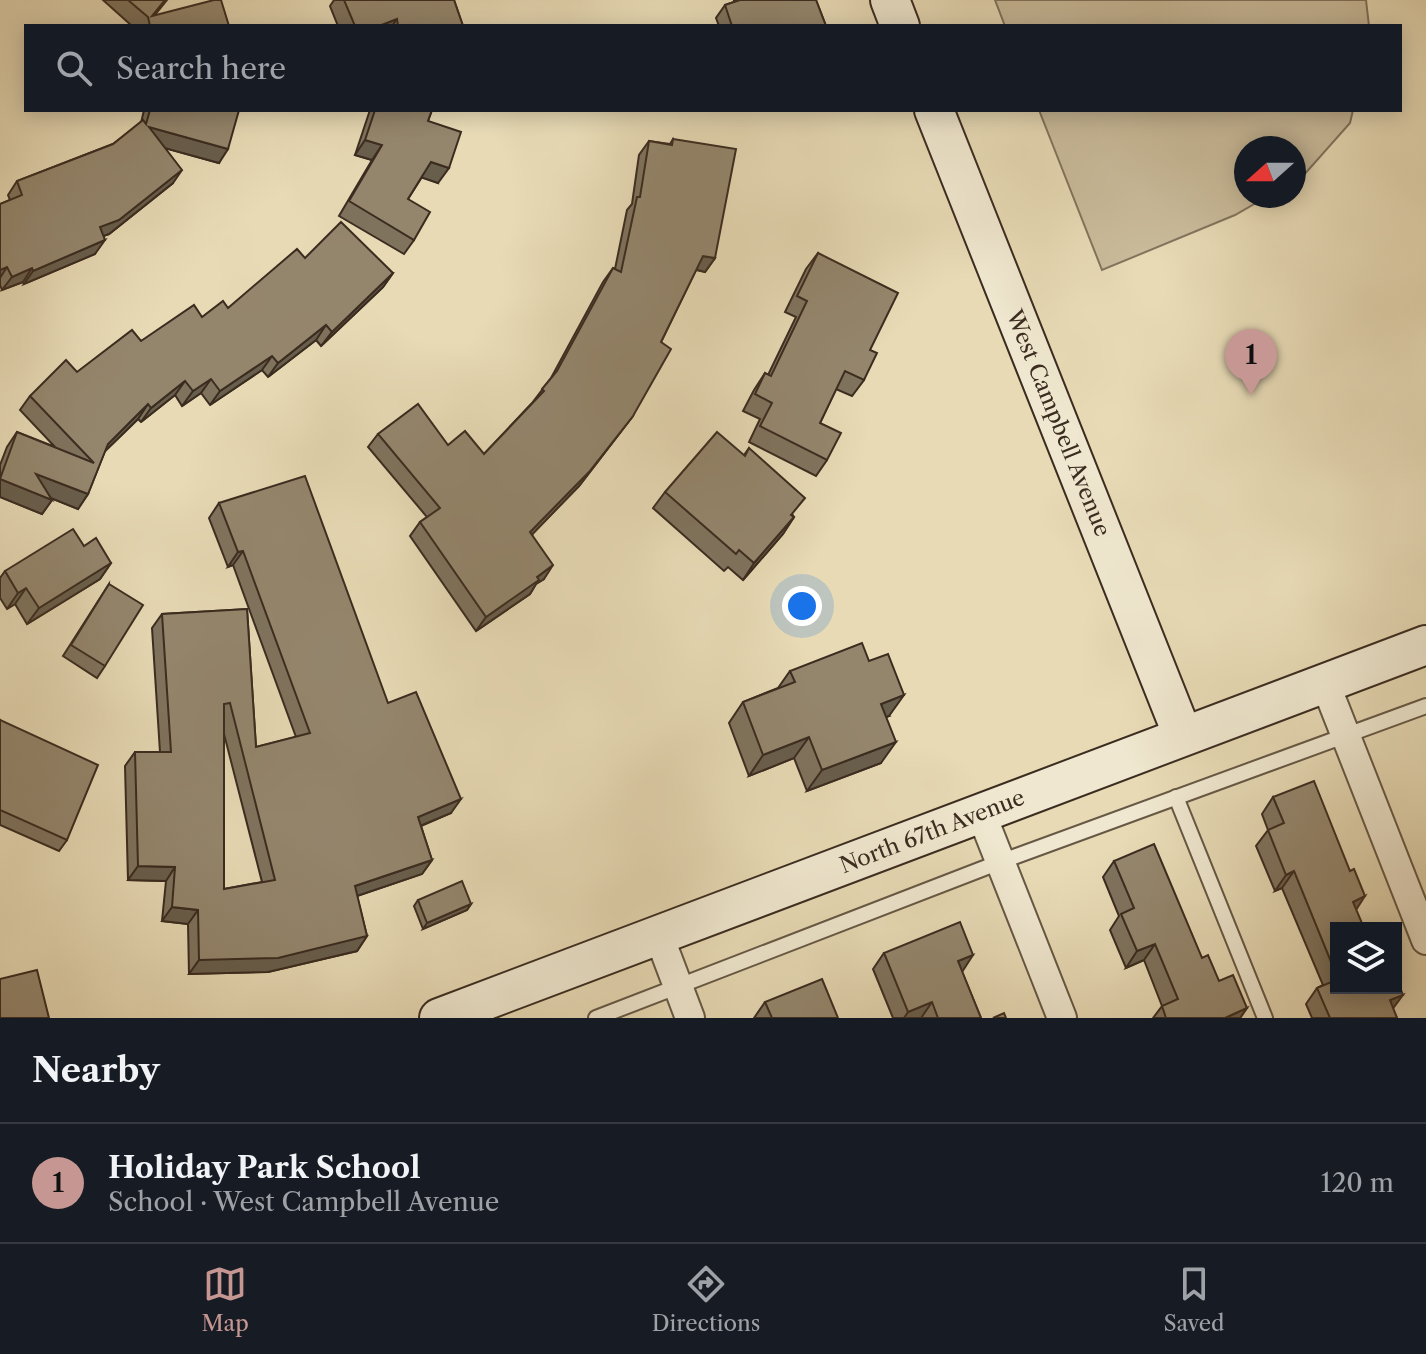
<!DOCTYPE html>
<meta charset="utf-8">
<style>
:root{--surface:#171b24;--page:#242831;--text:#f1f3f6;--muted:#9ea1a6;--line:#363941;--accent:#c59692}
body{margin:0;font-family:"Libre Caslon Text",serif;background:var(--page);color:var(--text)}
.controls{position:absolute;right:24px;bottom:24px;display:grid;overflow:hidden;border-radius:0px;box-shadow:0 4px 20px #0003}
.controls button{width:72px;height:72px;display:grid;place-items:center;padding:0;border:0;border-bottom:2px solid var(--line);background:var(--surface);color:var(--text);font:40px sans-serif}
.compass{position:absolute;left:1234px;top:136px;width:72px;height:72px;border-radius:50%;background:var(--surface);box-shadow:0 4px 20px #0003;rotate:249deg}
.you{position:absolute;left:802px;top:606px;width:28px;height:28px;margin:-20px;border:6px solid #fff;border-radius:50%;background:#1a73e8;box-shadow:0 0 0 12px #1a73e833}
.badge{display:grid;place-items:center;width:52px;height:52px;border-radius:50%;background:var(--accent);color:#111;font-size:26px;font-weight:700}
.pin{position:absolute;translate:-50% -66px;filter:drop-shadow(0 2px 4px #0008)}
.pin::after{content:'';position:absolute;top:42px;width:28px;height:24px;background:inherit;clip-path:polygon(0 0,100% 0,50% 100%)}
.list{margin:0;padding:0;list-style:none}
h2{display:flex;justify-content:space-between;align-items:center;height:104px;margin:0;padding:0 32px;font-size:34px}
h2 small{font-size:26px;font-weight:400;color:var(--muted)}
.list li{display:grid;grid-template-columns:52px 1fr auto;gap:24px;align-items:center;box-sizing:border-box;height:120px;padding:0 32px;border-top:2px solid var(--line)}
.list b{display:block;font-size:30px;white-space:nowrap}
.list p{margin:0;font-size:26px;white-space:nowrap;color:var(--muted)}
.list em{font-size:26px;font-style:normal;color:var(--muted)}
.icon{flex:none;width:44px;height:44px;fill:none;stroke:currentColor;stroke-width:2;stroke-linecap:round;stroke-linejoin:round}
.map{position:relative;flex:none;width:1426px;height:1018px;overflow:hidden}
.search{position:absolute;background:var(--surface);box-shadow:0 4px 20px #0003;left:24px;right:24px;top:24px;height:88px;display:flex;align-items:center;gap:20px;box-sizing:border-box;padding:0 28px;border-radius:0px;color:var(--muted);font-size:30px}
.sheet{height:224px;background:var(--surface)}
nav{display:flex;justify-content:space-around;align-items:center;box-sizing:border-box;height:112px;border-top:2px solid var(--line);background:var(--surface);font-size:22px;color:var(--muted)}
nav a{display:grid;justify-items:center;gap:4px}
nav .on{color:var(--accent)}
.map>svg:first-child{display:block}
</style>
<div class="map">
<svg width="1426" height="1018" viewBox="0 0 1426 1018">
<rect width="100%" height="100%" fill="#e7dab5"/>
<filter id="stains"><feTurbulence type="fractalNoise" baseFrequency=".0025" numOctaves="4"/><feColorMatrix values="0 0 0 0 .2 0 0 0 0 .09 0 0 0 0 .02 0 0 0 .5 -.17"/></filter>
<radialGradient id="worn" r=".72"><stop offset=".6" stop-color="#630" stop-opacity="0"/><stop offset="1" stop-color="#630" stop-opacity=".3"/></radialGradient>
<g fill="#cabc9c" stroke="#82745e" stroke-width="2">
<polygon points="995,0 1366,0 1369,26 1005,26"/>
<polygon points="1039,110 1353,110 1350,123 1303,176 1294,181 1294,148 1246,148 1246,196 1268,196 1235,215 1102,270"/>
</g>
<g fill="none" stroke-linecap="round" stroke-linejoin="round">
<g stroke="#665845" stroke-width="18">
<g id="lane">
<polyline points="1176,797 1265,1018"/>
<polyline points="596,1018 1000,862 1426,706"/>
</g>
</g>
<g stroke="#665845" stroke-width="32">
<g id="street">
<polyline points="1325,683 1426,940"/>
<polyline points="981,813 1062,1018"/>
<polyline points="659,936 690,1018"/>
</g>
</g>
<g stroke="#3b2c20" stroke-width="42">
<g id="secondary">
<polyline points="890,0 900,26"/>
<polyline points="934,110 1183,736"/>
<polyline points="439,1018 1426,645"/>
</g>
</g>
<use href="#lane" stroke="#efe7cf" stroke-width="14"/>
<use href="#street" stroke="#efe7cf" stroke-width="28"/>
<use href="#secondary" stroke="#efe7cf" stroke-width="38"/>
</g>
<g fill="#7f735e" stroke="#3b2c20" stroke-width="2" fill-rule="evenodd">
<polygon points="103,0 167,0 154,16 229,26 132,26"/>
<polygon points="334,0 454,0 463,26 338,26 330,6"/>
<polygon points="734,0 816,0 826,26 719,26 716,18 725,5 734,2"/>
<polygon points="144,110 239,110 219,163 165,148 173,183 109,234 103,236 95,254 24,284 23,282 2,290 0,285 0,204 10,200 8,195 17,181 113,144 141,123"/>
<polygon points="370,110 432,110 428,121 438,183 422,177 408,199 414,240 404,254 339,216 372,160 355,155"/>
<polygon points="673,139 715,258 705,272 696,270 661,342 633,416 579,486 532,534 544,579 536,584 530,594 476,631 410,536 420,522 427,517 368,447 378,434 448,445 484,454 532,403 551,378 603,282 613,268 615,269 627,210 632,204 639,155 649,141 670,144"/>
<polygon points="818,253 870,350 864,380 852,396 836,389 820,423 827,460 816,476 749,442 760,419 743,411 754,390 765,373 768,375 796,317 785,312 806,269"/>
<polygon points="305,258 393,273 383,287 321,346 316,340 268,377 262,370 210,405 201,393 182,406 175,395 141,422 138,419 105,451 88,494 78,509 51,498 52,500 42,514 0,497 0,465 7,447 17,432 55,447 20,410 30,396 141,341 228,308"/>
<polygon points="749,448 794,517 783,534 743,580 728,567 724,571 653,508 665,492 744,455"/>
<path d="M219,503L388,703L451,813L421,826L432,860L422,874L357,896L367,936L357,951L268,972L189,974L188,924L162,921L166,881L128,880L125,766L135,752H160L152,628L162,614L247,609L256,747L296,737L233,565L228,567L209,518ZM224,734L262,882L224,889Z"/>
<polygon points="84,546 111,563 100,579 27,624 15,604 7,609 0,598 0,578 5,571"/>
<polygon points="109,584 105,666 97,678 63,656"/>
<polygon points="790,671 889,716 886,717 881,763 807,791 794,758 749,776 729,723 743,702 778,688"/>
<polygon points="0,720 67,840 59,851 0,825"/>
<polygon points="1273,797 1336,928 1336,988 1393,1009 1397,1018 1312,1018 1306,1004 1317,988 1323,985 1282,888 1275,891 1256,846 1268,830 1262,814"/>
<polygon points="1114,861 1202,958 1219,981 1247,1008 1240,1018 1153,1018 1162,1006 1144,960 1126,968 1110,930 1119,916 1103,877"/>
<polygon points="418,900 471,904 467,910 423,929 414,906"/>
<polygon points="884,953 962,972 981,1018 893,1018 873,969"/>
<polygon points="765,1002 838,1018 754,1018"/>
</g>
<g fill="#685e4c" stroke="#3b2c20" stroke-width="2">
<polygon points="397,19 392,26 379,26"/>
<polygon points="149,127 228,149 219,163 139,141"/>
<polygon points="365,140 382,145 372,160 355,155"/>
<polygon points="431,162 449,168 438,183 420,177"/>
<polygon points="182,170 173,183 109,234 90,241 100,227"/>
<polygon points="105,240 95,254 24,284 33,271"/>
<polygon points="703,256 715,258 705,272 694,269"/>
<polygon points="7,267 0,278 0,270"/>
<polygon points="32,268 23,282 2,290 12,277"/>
<polygon points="393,273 383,287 321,346 332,332"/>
<polygon points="326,325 316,340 268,377 278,363"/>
<polygon points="272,356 262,370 210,405 220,391"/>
<polygon points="211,379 201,393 182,406 193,391"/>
<polygon points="185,381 175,395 141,422 151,408"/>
<polygon points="148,404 138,419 98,458 108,444"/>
<polygon points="633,416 579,486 521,546 530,532"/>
<polygon points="36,474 88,494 78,509 26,488"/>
<polygon points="0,479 52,500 42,514 0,497"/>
<polygon points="794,517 783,534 743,580 754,563"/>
<polygon points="243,551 233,565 228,567 238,552"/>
<polygon points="111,563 100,579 27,624 39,608"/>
<polygon points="553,565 544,579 536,584 530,594 476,631 486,617"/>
<polygon points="26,588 15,604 7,609 18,593"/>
<polygon points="904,695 889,716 867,725 881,704"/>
<polygon points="809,737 794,758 749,776 763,755"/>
<polygon points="896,742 881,763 807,791 822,770"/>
<polygon points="461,799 451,813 408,831 418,817"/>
<polygon points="432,860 422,874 345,900 355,886"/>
<polygon points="138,866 175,867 166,881 128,880"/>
<polygon points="1294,871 1282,888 1275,891 1286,875"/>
<polygon points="1365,896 1354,913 1353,902"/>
<polygon points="471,904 467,910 423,929 427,923"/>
<polygon points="172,907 198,910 188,924 162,921"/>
<polygon points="367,936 357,951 268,972 189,974 199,960"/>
<polygon points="1155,944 1144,960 1126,968 1137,951"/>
<polygon points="973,955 962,972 958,961"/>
<polygon points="1403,995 1391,1011 1390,1000"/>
<polygon points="932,1002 921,1018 904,1018 908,1012"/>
<polygon points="1247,1008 1240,1018 1225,1018"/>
</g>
<g fill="#94866d" stroke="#3b2c20" stroke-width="2" fill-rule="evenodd">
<polygon points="128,0 165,0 152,16 214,0 221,0 229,26 150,26 148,17"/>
<polygon points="344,0 454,0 463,26 398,26 397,19 379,26 355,26"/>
<polygon points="740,0 816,0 826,26 732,26 725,5"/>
<polygon points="150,110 239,110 228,149 149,127 182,170 119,220 100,227 105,240 33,271 32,268 12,277 7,267 0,270 0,204 22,195 17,181 113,144 143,120 146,124"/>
<polygon points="375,110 432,110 428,121 461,132 449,168 431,162 408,199 430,212 414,240 349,201 382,145 365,140"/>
<polygon points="673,139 736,149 715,258 703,256 661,342 671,349 633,416 589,472 530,532 553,565 537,577 539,580 486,617 420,522 440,508 378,434 418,404 448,445 465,431 484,454 544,391 542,389 557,371 613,268 621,272 637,197 640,197 649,141 672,145"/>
<polygon points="341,222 393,273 332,332 326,325 278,363 272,356 220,391 211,379 193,391 185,381 151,408 148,404 108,444 88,494 36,474 52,500 0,479 17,432 94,463 30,396 66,360 77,372 132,330 141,341 194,305 202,317 223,301 228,308 297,249 305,258"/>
<polygon points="818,253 898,293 870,350 877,353 864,380 845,371 820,423 841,433 827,460 760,426 772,403 755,394 765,373 771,376 807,301 797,296"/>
<polygon points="717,432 745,456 749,448 805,498 791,515 794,517 754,563 739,550 736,554 665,492"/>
<path d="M305,476L388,703L416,692L461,799L418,817L432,860L355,886L367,936L278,958L199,960L198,910L172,907L175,867L138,866L135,752H171L162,614L247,609L256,747L310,733L243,551L238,552L219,503ZM230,703L275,880L224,889V704Z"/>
<polygon points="73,529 84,546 96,538 111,563 39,608 26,588 18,593 5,571"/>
<polygon points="109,584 143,605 105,666 71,645"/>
<polygon points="862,643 869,661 888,654 904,695 881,704 896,742 822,770 809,737 763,755 743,702 795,682 790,671"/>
<polygon points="0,720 98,765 67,840 0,810"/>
<polygon points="1314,781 1350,871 1354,869 1365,896 1353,902 1364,928 1336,928 1336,974 1294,871 1286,875 1268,830 1284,823 1273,797"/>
<polygon points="1154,844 1202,958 1208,955 1219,981 1233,975 1247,1008 1225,1018 1166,1018 1162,1006 1178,999 1155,944 1137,951 1121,914 1134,908 1114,861"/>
<polygon points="462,881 471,904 427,923 418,900"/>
<polygon points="960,922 973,955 958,961 981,1018 938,1018 932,1002 908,1012 884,953"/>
<polygon points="37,970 49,1018 0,1018 0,979"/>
<polygon points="1396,978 1403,995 1390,1000 1397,1018 1330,1018 1317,988 1336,980 1336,988 1396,988"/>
<polygon points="822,979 838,1018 772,1018 765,1002"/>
<polygon points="1004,1013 1006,1018 993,1018"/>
</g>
<g text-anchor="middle" stroke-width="8" stroke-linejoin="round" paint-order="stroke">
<g font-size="22" fill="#3b2c20" stroke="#efe7cf">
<text transform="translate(1059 423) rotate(68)" y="8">West Campbell Avenue</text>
<text transform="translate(932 831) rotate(-21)" y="8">North 67th Avenue</text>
</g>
</g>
<rect width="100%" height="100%" filter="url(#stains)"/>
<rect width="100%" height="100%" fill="url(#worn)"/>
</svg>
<div class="controls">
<button><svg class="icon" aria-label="layers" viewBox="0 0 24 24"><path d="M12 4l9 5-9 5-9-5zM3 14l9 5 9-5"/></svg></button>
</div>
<svg class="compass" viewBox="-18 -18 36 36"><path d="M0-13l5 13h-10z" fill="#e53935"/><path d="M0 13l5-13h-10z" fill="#9ea1a6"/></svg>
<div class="you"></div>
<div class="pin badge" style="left:1251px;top:395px">1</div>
<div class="search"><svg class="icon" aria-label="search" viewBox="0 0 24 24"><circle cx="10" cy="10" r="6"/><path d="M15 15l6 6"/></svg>Search here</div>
</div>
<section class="sheet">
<h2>Nearby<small></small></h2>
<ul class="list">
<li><span class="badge">1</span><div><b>Holiday Park School</b><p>School · West Campbell Avenue</p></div><em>120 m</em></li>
</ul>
</section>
<nav>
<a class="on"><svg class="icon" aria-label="map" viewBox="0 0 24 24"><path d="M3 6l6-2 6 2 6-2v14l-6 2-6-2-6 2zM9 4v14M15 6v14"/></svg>Map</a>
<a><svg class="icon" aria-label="directions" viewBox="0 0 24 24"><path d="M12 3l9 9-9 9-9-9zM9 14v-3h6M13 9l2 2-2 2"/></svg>Directions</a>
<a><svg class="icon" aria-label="saved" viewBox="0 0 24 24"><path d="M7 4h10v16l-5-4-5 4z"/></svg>Saved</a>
</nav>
